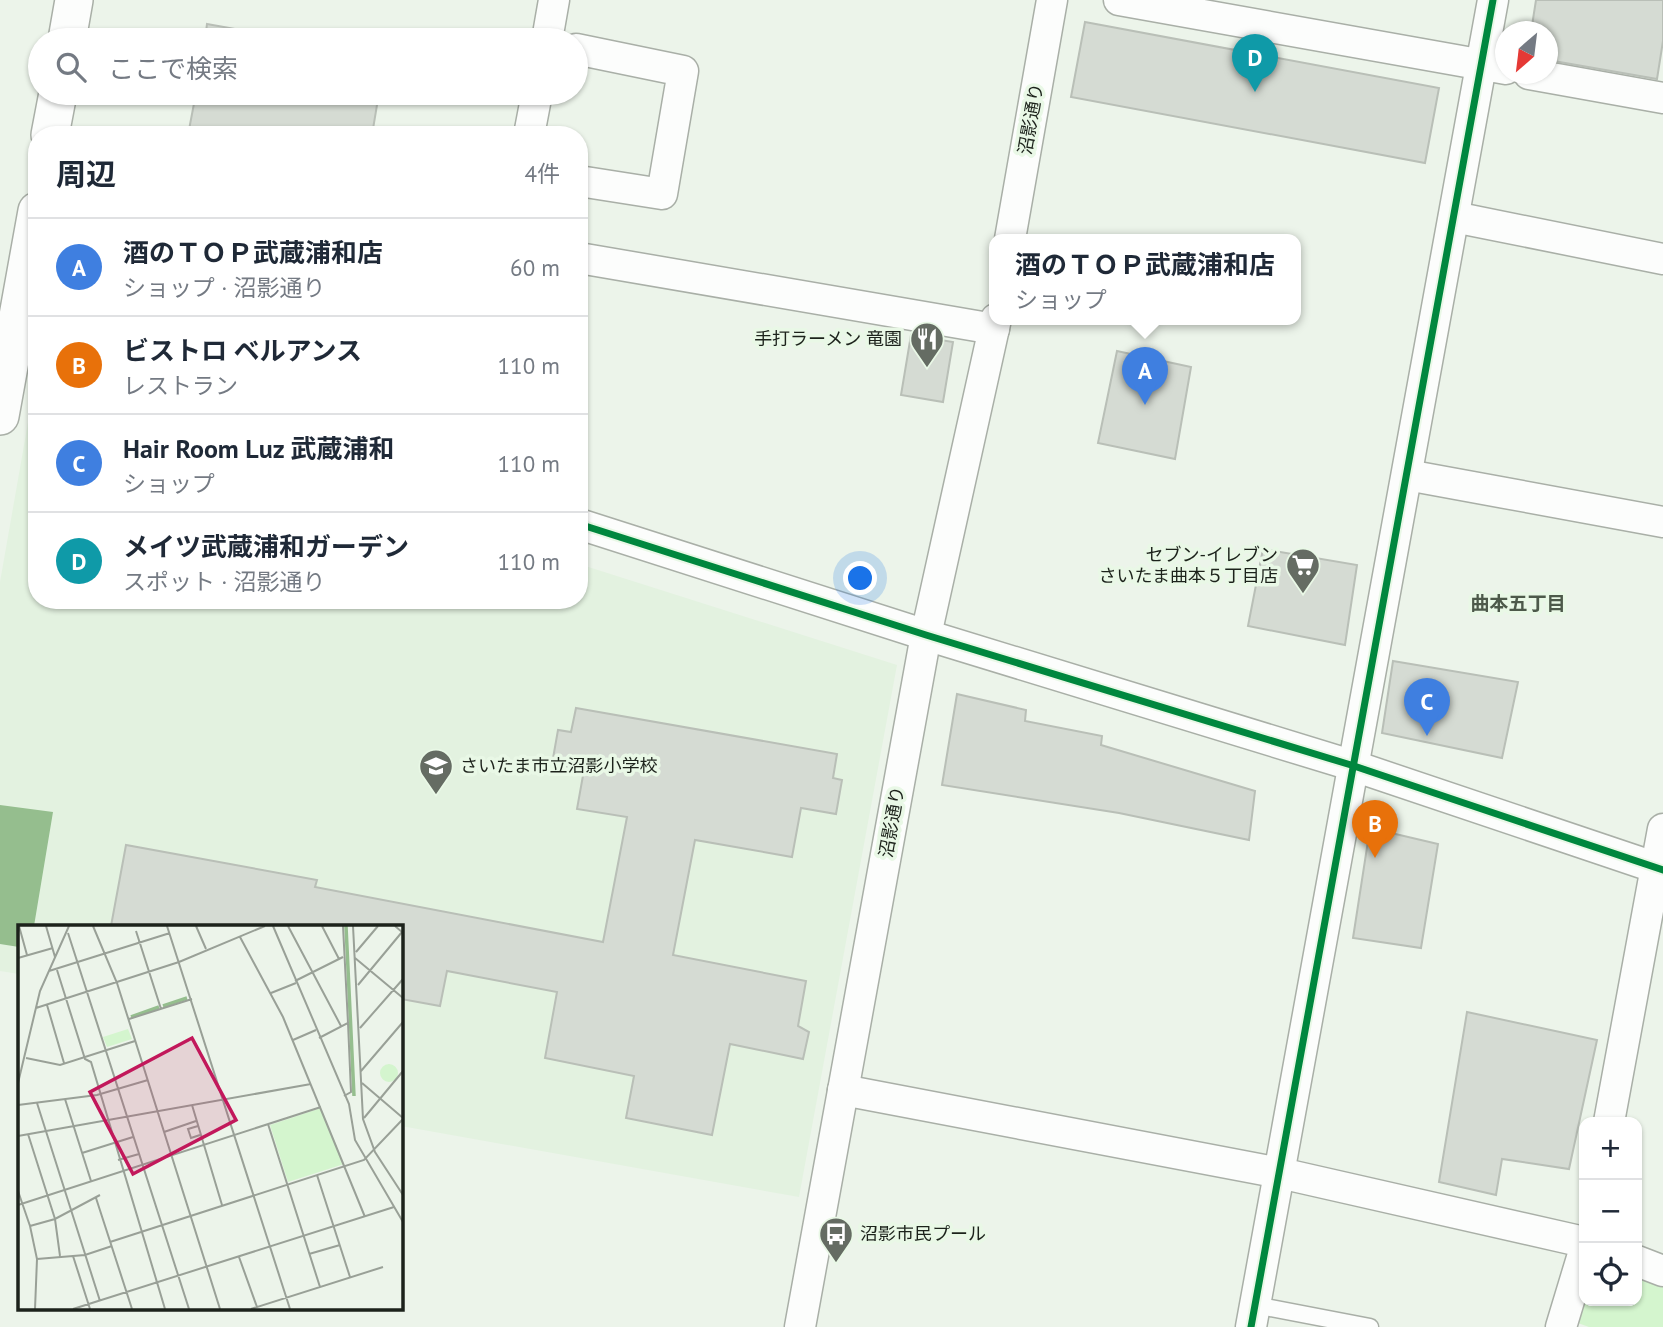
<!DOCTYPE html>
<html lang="ja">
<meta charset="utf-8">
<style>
:root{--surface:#fff;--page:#f2f2f3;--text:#1f2937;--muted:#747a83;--line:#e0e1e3;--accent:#656c63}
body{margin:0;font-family:"PT Sans","Noto Sans JP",sans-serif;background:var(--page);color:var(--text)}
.controls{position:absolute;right:21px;bottom:21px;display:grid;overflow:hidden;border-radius:14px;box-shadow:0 2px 5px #0004}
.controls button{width:63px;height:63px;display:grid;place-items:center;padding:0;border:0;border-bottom:2px solid var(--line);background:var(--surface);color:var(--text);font:35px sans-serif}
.compass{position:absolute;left:1495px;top:21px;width:63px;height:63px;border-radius:50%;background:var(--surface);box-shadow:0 2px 5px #0004;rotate:208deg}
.you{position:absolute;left:861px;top:579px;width:24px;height:24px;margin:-18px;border:5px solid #fff;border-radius:50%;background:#1a73e8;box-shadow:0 0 0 10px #1a73e833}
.badge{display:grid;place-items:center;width:46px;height:46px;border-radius:50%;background:var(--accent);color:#fff;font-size:23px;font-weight:700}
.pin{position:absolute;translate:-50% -58px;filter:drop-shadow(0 2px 4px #0008)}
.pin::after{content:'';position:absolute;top:37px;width:24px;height:21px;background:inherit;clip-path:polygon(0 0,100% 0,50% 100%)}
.popup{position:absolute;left:989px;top:234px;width:312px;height:91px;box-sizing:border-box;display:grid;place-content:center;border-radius:14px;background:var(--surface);filter:drop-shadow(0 2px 5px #0005);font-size:23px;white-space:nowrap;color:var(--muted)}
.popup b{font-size:26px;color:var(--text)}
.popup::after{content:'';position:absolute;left:50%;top:100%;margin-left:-14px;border:14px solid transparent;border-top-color:var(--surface)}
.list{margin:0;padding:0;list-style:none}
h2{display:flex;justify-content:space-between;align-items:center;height:91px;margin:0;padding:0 28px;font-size:30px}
h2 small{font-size:23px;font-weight:400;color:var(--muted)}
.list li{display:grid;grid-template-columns:46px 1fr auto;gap:21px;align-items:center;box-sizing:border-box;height:98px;padding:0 28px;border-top:2px solid var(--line)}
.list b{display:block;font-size:26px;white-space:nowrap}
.list p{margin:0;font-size:23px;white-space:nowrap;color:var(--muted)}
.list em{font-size:23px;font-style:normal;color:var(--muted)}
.icon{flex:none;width:38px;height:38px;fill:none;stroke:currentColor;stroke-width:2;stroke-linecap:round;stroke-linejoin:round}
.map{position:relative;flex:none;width:1663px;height:1327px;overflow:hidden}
.search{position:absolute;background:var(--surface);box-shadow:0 2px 5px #0004;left:28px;top:28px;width:560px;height:77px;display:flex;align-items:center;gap:18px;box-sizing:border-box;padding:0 24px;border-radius:38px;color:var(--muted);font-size:26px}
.panel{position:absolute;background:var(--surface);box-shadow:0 2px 5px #0004;left:28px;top:126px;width:560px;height:483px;border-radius:28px}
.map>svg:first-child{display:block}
</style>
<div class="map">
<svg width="1663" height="1327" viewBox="0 0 1663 1327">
<rect width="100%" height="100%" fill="#ecf4ea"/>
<polygon fill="#e3f2e0" points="33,394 37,396 37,600 579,600 579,564 897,665 799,1197 401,1126 401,926 19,926 19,974 0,971 0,582"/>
<polygon fill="#d4f5ce" points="1637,1273 1663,1283 1663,1327 1589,1327 1575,1322 1584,1301 1637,1301"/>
<polygon fill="#95be8e" points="0,805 53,812 34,926 19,926 19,947 0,944"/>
<g fill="#d5dbd3" stroke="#b9bfb7" stroke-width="2">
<polygon points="1536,0 1663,0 1663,41 1657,79 1548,60 1548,32 1531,32"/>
<polygon points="1085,22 1439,88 1425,163 1071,97"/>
<polygon points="207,24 297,40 205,40"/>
<polygon points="196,93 379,93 372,135 188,135"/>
<polygon points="911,335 953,342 943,402 901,395"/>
<polygon points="1117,351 1191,367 1175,459 1098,443"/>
<polygon points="1263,549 1357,565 1345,645 1248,626"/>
<polygon points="1393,661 1518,682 1502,758 1382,733"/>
<polygon points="957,694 1026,710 1025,721 1102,736 1101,745 1255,791 1249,840 1119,813 942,785"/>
<polygon points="576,708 837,754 833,778 842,780 836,814 801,808 792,857 695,840 673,955 806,981 798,1026 809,1032 803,1059 730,1044 712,1135 626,1118 634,1076 545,1058 557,992 447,971 440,1006 401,999 401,926 111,926 126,845 317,880 315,887 603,942 627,817 577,809 584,770 552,764 558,730 571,732"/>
<polygon points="1370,828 1438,844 1421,948 1353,938"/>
<polygon points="1467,1012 1597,1040 1569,1169 1502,1159 1496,1195 1439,1182"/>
</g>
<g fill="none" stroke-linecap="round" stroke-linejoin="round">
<g stroke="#a9afa7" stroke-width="19">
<polyline id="service" points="1255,1305 1370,1327"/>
</g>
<g stroke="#a9afa7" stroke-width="33">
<g id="minor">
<polyline points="1119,0 1506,69"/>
<polyline points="547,40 554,0"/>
<polyline points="576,49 683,71 662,194 579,181"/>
<polyline points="1529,74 1663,98"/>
<polyline points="529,135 537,93"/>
<polyline points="1454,217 1663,259"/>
<polyline points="1010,239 1052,0"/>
<polyline points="579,258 994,329"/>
<polyline points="1407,475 1663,522"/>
<polyline points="579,524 926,635 1351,765 1663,870"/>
<polyline points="843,1090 1280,1173 1584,1242"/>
<polyline points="1609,1122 1663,829"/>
<polyline points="1637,1261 1663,1271"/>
<polyline points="800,1327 926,635 996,319"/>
<polyline points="1251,1327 1493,0"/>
<polyline points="1561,1327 1584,1251"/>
</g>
</g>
<g stroke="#a9afa7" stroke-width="40">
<g id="tertiary">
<polyline points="67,40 74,0"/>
<polyline points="50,135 58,93"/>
<polyline points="0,416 37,211"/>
</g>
</g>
<use href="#service" stroke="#fcfdfc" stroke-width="16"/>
<use href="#minor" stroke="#fcfdfc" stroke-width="30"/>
<use href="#tertiary" stroke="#fcfdfc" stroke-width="37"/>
<g stroke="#e9f8e6" stroke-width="11">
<g id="cycleway">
<polyline points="579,524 926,635 1351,765 1663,870"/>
<polyline points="1251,1327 1493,0"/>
</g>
</g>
<use href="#cycleway" stroke="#00873e" stroke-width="7"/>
</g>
<defs>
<g id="restaurant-pin" transform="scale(1.75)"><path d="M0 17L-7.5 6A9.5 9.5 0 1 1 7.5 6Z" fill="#656c63" stroke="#e9f8e6"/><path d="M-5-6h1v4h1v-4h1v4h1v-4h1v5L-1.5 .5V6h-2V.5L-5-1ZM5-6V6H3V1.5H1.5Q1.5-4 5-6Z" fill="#fff"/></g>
<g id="supermarket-pin" transform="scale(1.75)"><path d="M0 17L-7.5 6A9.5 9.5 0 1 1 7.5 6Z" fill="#656c63" stroke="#e9f8e6"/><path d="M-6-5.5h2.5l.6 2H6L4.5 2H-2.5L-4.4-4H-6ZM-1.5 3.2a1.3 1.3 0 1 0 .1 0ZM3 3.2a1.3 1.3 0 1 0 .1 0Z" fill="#fff"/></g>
<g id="school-pin" transform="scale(1.75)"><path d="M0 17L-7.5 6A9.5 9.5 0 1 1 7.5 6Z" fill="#656c63" stroke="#e9f8e6"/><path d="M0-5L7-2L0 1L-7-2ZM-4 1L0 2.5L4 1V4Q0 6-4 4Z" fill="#fff"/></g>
<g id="bus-pin" transform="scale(1.75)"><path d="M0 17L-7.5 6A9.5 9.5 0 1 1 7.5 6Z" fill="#656c63" stroke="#e9f8e6"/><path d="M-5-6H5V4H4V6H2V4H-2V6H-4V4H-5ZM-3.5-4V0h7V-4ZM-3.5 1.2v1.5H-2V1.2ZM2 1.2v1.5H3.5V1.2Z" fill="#fff"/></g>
</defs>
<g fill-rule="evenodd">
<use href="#restaurant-pin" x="927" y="339"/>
<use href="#supermarket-pin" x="1303" y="565"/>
<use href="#school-pin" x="436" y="766"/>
<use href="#bus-pin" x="836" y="1234"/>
</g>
<g text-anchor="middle" stroke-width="7" stroke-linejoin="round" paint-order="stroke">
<g font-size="18" fill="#1c221b" stroke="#e9f8e6">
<text transform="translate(1031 119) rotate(-80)" y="6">沼影通り</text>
<text transform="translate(892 822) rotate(-80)" y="6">沼影通り</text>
</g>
<g font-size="18" fill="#1c221b" stroke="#e9f8e6" text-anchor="end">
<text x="902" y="345">手打ラーメン 竜園</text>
<text x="1278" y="561">セブン-イレブン<tspan x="1278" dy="21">さいたま曲本５丁目店</tspan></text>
<text x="460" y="772" text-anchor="start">さいたま市立沼影小学校</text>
<text x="860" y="1240" text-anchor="start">沼影市民プール</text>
</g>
<g font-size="19" font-weight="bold" fill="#4d594a" stroke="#e9f8e6">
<text x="1518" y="610">曲本五丁目</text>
</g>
</g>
<g transform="translate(18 925)">
<rect width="385" height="385" fill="#ecf4ea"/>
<path d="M110,104L114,114L89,122L85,112ZM362 148a9 9 0 1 1 18 0a9 9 0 1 1-18 0ZM303,183L326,239L270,257L252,200Z" fill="#d4f5ce"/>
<path fill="none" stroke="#95be8e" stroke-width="3.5" d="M328,1L336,171M145,81L169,73M113,92L141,82"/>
<path fill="none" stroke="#99a097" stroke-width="2" d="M1,1L9,30M28,1L37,32M75,1L99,58L202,384M149,1L272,384M178,1L188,24M255,1L331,179L337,215L385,297M270,1L323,101M304,1L321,34M335,1L345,194L357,227L385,270M118,6L143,84M50,8L171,384M222,12L265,92L347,292M338,27L360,1M0,33L35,23M337,33L385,73M39,45L67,134L73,137L147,384M31,46L152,8M277,56L325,32M340,60L384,7L377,1M253,68L278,58M29,80L46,138M18,83L161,37L247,1M111,94L174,74M342,103L385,54M301,113L330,98L325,1M275,115L298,105M8,133L42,140L117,116M343,146L385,97M0,158L22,66L51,1M344,158L385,193M326,171L333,167L330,98M47,174L73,256M19,178L82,376M0,180L79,170L130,155M174,180L204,280M346,193L385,146M250,199L302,362M180,201L170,204L173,213L182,210M146,207L178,196M10,209L37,294L42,331M0,211L293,159M64,228L115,212M100,235L121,229M299,250L332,352M0,266L12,301M78,273L114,384M0,280L303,182M92,317L346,235L385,194M291,329L322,320M55,331L72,384M221,332L239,382M19,334L67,330L94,321M17,384L19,334L12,301L37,294L82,270M55,384L376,282M233,384L365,342"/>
<path fill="#c2185b" fill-opacity="0.15" stroke="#c2185b" stroke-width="3.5" d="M174,113L218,195L115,249L72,167Z"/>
<rect width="385" height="385" fill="none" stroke="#1c221b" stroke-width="3.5"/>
</g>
</svg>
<div class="controls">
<button>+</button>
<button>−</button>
<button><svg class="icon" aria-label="locate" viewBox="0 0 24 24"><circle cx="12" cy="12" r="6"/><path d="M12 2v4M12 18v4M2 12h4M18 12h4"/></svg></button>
</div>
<svg class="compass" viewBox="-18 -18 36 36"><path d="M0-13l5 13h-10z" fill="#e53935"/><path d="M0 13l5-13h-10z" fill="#747a83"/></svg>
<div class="you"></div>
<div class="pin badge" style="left:1145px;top:405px;background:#3f7fe0">A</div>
<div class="popup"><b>酒のＴＯＰ武蔵浦和店</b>ショップ</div>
<div class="pin badge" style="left:1375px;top:858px;background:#e8710a">B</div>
<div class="pin badge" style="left:1427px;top:736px;background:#3f7fe0">C</div>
<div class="pin badge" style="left:1255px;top:92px;background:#0f9aa8">D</div>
<div class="search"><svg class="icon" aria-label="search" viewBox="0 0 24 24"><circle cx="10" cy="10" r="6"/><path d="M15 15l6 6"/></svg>ここで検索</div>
<section class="panel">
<h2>周辺<small>4件</small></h2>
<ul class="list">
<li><span class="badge" style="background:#3f7fe0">A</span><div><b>酒のＴＯＰ武蔵浦和店</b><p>ショップ · 沼影通り</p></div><em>60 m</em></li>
<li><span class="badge" style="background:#e8710a">B</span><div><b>ビストロ ベルアンス</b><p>レストラン</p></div><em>110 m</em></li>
<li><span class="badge" style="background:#3f7fe0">C</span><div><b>Hair Room Luz 武蔵浦和</b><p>ショップ</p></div><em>110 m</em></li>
<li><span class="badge" style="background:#0f9aa8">D</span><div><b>メイツ武蔵浦和ガーデン</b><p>スポット · 沼影通り</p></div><em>110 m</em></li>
</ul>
</section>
</div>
